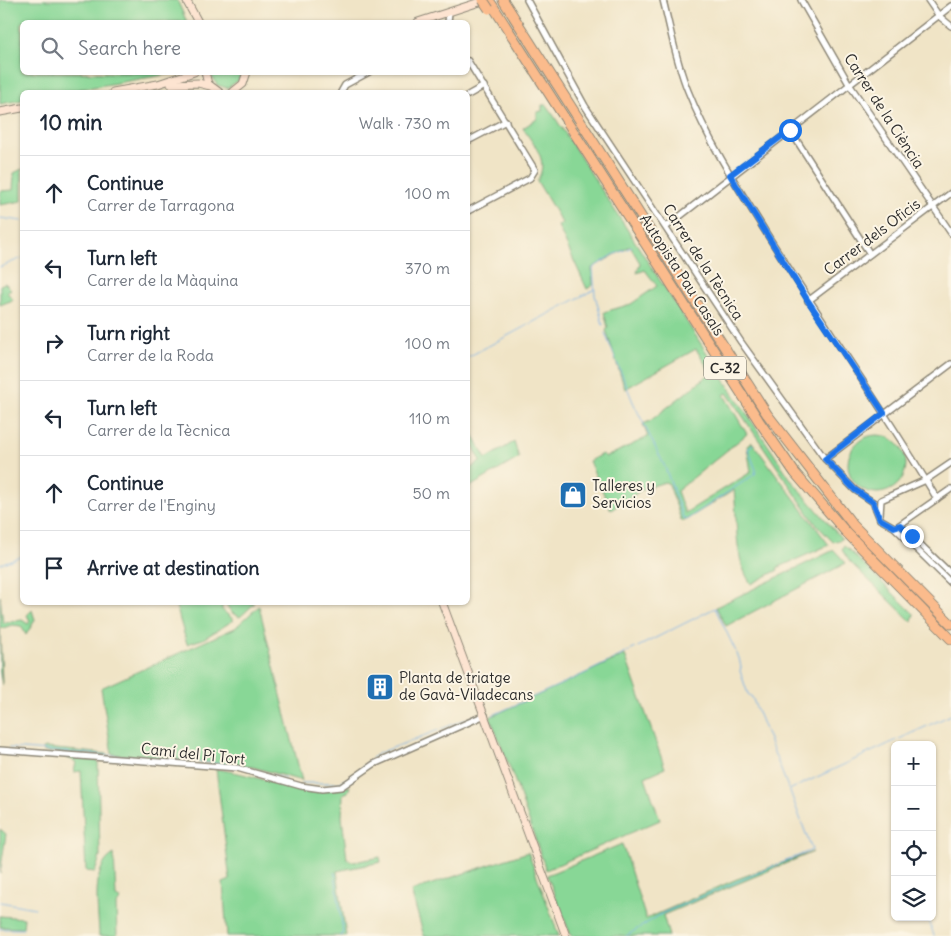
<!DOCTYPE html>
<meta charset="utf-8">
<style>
:root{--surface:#fff;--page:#f2f2f3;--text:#1f2937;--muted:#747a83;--line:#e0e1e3}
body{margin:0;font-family:Delius,sans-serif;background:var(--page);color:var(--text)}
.controls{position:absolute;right:15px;bottom:15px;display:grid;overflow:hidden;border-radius:8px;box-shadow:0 1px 4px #0004}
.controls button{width:45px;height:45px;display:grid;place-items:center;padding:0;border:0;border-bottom:1px solid var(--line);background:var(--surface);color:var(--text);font:25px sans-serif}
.stop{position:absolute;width:15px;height:15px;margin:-11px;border:4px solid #1a73e8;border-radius:50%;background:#fff}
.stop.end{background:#1a73e8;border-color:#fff;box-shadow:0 1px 5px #0008}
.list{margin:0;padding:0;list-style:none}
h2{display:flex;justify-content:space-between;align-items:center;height:65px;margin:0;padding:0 20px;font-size:21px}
h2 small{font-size:16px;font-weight:400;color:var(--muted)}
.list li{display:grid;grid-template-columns:32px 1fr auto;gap:15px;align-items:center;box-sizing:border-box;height:75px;padding:0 20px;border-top:1px solid var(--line)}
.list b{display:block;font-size:19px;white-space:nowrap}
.list p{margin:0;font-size:16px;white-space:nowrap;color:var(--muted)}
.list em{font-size:16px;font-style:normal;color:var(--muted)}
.icon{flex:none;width:28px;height:28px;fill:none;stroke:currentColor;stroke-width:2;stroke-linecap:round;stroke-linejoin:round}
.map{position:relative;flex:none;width:951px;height:936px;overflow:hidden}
.search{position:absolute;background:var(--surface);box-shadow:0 1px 4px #0004;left:20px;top:20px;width:450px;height:55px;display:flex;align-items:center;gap:12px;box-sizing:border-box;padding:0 18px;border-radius:8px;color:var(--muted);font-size:19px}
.panel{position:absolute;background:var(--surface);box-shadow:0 1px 4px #0004;left:20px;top:90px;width:450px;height:515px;border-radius:8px}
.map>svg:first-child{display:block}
</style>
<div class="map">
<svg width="951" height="936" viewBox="0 0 951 936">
<rect width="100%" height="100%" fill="#fcf5e5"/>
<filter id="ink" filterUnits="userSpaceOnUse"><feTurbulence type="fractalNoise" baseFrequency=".02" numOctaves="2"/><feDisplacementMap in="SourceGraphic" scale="10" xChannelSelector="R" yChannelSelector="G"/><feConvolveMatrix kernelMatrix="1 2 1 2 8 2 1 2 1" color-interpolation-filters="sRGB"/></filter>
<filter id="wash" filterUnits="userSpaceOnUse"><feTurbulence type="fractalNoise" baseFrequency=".0096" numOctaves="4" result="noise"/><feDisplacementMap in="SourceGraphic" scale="20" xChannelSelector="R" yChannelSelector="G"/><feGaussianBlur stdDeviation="1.12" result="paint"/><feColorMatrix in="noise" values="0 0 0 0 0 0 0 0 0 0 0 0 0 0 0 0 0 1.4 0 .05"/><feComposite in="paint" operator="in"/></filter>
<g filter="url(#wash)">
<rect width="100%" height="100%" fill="#f0e4c6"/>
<g fill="#88d796" stroke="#5a8160">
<polygon points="0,0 177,0 187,22 22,22 22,72 175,73 64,92 22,92 22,100 0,104"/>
<polygon points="210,73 241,72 241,73 238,81 227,88 217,85"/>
<path d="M542,105H546L554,116L723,378L792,481L842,539L833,542L815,523L727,393L724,395L747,434L677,491L685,513L751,472L747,446L752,442L829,545L777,568L778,570L751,584C733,557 738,521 734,490L684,521L681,520L669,484L665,482L643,489L611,510L589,461L602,454L606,457L648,437L643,424L650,421L711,373L696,349L625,389L606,330L608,328L604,312L631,304L657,286L645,270L637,273L640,263L630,246L592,268L593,285L587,289L558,226L562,223L537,181C550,160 534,146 523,128L537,119V112L542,111Z"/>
<polygon points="22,169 22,201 0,205 0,191 13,190 14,173"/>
<polygon points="5,283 11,289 7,292 13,300 0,305 0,285"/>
<polygon points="468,425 486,459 514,442 519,458 468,488 468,470 481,461 468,437"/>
<circle cx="877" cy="464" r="29"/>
<polygon points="844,545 914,614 912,622 850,562 842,550"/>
<polygon points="834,550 846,563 726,626 716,607"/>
<polygon points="0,596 3,623 22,620 28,624 30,621 27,615 32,610 35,620 26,635 21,626 12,625 0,629 2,685 0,672"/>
<polygon points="175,603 222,603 222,610 234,620 203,639 187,644"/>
<polygon points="225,603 225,602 255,603 240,617 232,613"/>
<polygon points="259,606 302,781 249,766 112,754 101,688 235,628"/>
<polygon points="625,655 665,768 645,777 660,820 546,870 515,781 490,717"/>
<polygon points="46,748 108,754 107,756 44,752 43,749"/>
<polygon points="66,757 98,761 100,857 95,872 86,871 81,771 74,772 76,762"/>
<path d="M216,769C263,775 302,799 350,786L348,792L343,794L342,817L347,859L354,862L380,857L381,862L337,871L346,936H227L223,883L230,880Z"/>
<polygon points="0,829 6,834 0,874"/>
<polygon points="622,844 646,919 737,879 813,852 663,915 669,936 571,936 547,875"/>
<polygon points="528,852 559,936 424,936 411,891"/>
<path d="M114,854L116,897L121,899L116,905L117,936H99C99,912 89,868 114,854Z"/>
<polygon points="0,916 24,918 23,928 0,927"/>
</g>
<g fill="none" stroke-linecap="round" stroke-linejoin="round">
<g stroke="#75b0e6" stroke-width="1">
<polyline points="183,92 184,91"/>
<polyline points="0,218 22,221"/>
<polyline points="0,267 22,258"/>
<polyline points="603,325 595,295 593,268 613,255 632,247"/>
<polyline points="605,333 633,402 665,467 683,518 686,520 755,474 756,470 748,449 753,444"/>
<polyline points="468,357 595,289"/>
<polyline points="0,564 22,556"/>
<polyline points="493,715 588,672 715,608 739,658 741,667 740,671 748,694 752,697 789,790 951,715"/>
<polyline points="9,748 236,765 285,779"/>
<polyline points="301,783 339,783 352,776 377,754 477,715"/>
<polyline points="335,873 343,932 341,936"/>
<polyline points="0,902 35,908"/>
<polyline points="928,917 934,936"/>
<polyline points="0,929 23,929"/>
<polyline points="626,936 663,913 812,850 790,791"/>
</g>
</g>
</g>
<g filter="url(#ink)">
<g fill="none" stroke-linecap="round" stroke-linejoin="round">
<g stroke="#8e8878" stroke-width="8">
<g id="street">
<polyline points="527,0 585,106 741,342 825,459 855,490 873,502 880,519"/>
<path d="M663,0C671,31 676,62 688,91C708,141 737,186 765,231C821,321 883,407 937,499"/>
<polyline points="801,0 849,84 951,233"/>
<polyline points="928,0 939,16 951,26"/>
<polyline points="448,22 449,13"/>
<polyline points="468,61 535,170 530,178 468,211"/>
<polyline points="341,92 345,85 369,72"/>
<polyline points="468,95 484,86"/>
<polyline points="790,130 870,254"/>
<polyline points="468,141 506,121"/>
<polyline points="666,227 951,6"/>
<polyline points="808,301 951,193"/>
<polyline points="825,459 951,364"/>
<polyline points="880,515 881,500 926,480 951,463"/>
<polyline points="880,519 894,527 951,583"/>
<polyline points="900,525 951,574"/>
<polyline points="898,526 951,489"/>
<polyline points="0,750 237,768 301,786 322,789 341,787 374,764 485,715"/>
</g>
</g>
<g stroke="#8e8878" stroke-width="9">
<g id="secondary">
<polyline points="186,0 198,22"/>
<polyline points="418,22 486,0"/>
<polyline points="205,72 208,84 219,92"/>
<polyline points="171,84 198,83 210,86"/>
<polyline points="113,92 158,84 194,72"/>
<polyline points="233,92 243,84 247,72"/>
<polyline points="0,112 22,108"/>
<polyline points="442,602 566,936"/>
</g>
</g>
<g stroke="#8e8878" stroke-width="11">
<g id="highway">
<polyline points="489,0 759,421 795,473 845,531 951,639"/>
<polyline points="503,0 767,414 853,525 951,624"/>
</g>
</g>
<use href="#street" stroke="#fff" stroke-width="5"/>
<use href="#secondary" stroke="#fde4d1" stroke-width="7"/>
<use href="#highway" stroke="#fbbb8c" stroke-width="9"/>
<g stroke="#8e8878" stroke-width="11" stroke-linecap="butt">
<polyline id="highway-bridge" points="483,0 489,9"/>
</g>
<use href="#highway-bridge" stroke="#fbbb8c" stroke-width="9"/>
</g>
</g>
<g fill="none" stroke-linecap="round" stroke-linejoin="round" filter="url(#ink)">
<polyline stroke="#1a73e8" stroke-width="6" points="790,130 730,175 808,301 884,413 825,459 855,490 873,502 880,519 894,527 900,525 912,536"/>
</g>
<defs>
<g id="shop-square" transform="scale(1.4375)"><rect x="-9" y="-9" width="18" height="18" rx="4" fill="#1f6fb2" stroke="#fcf5e5"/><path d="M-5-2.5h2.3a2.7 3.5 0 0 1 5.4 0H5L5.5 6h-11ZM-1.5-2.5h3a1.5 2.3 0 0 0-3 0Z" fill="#fff"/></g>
<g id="building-square" transform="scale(1.4375)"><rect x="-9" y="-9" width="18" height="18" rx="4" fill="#1f6fb2" stroke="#fcf5e5"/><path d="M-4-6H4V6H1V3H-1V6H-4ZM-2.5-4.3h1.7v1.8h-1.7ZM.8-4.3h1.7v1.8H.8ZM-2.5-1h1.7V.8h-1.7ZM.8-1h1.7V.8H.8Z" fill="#fff"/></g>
</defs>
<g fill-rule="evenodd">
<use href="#shop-square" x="573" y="495"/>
<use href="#building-square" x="380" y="687"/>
</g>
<g text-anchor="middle" stroke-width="4" stroke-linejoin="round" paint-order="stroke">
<rect fill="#fcf5e5" stroke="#6a6863" stroke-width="1" x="704" y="356.5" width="42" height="23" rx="4"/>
<g font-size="14" font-weight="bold" fill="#2b2b2b">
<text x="725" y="373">C-32</text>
</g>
<g font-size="15" fill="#2b2b2b" stroke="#fcf5e5">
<text transform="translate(884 111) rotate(57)" y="5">Carrer de la Ciència</text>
<text transform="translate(872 237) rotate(-37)" y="5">Carrer dels Oficis</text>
<text transform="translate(703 262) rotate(57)" y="5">Carrer de la Tècnica</text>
<text transform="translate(682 275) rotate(57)" y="5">Autopista Pau Casals</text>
<text transform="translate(193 754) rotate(6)" y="5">Camí del Pi Tort</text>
</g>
<g font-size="15" fill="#2b2b2b" stroke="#fcf5e5" text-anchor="start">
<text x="592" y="491">Talleres y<tspan x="592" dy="17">Servicios</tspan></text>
<text x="399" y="683">Planta de triatge<tspan x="399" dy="17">de Gavà-Viladecans</tspan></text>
</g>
</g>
</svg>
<div class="controls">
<button>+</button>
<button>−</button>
<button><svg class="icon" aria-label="locate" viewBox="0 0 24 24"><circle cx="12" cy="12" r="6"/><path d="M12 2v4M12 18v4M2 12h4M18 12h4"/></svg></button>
<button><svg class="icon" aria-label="layers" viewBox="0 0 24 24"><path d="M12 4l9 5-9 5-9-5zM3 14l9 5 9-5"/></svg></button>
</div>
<div class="stop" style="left:790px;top:130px"></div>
<div class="stop end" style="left:912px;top:536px"></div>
<div class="search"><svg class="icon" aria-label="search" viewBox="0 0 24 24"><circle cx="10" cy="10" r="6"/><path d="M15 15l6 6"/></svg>Search here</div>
<section class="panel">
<h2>10 min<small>Walk · 730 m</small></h2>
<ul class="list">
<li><svg class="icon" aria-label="ahead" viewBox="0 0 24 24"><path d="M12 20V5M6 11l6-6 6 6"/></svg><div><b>Continue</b><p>Carrer de Tarragona</p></div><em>100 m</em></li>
<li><svg class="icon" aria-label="left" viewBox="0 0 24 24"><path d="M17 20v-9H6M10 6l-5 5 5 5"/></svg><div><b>Turn left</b><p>Carrer de la Màquina</p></div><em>370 m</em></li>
<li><svg class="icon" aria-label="right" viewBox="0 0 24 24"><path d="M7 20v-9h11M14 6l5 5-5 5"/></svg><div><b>Turn right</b><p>Carrer de la Roda</p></div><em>100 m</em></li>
<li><svg class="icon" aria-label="left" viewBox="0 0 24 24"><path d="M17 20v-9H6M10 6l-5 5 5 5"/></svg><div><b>Turn left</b><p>Carrer de la Tècnica</p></div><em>110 m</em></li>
<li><svg class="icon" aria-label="ahead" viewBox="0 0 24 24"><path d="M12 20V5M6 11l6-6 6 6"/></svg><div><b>Continue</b><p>Carrer de l'Enginy</p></div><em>50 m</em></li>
<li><svg class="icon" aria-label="arrive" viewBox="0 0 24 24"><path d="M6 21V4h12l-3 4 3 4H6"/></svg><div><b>Arrive at destination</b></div></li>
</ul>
</section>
</div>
